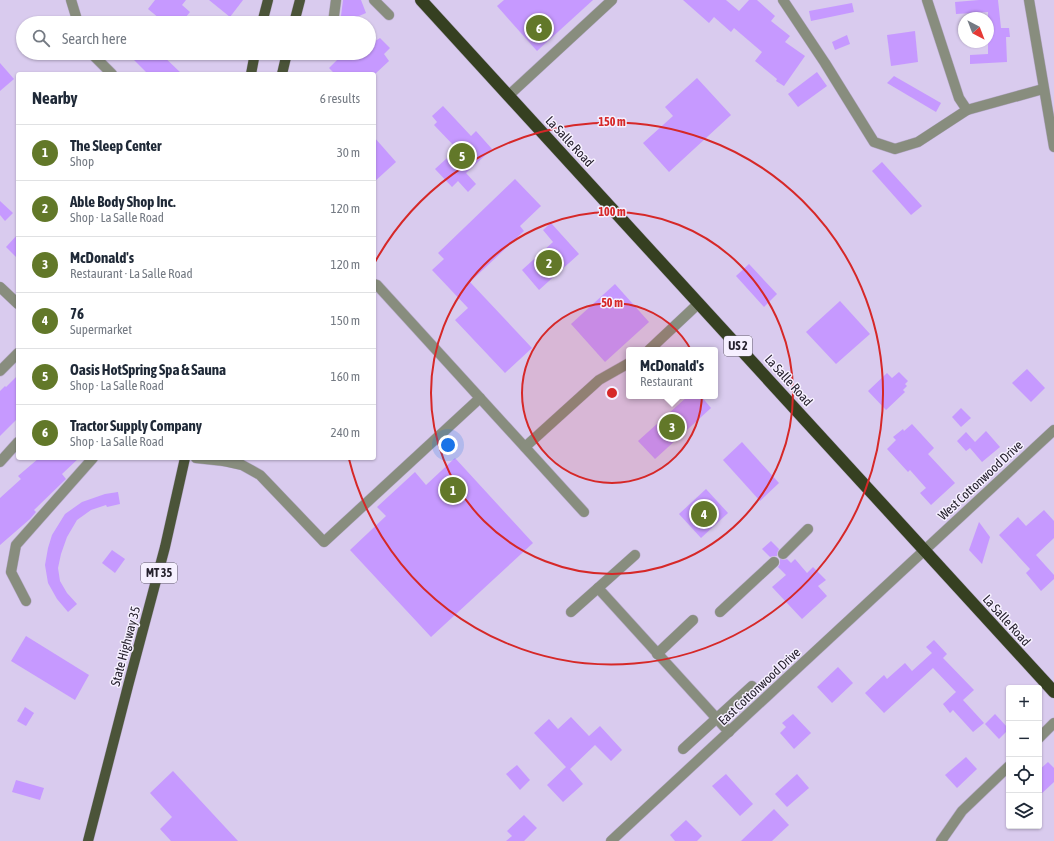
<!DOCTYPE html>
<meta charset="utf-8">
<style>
:root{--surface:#fff;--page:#f6f6f7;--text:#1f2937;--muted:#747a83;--line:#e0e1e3;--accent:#627829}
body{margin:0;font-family:"Asap Condensed",sans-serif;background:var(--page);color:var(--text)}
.controls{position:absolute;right:12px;bottom:12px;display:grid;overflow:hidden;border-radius:4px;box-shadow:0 1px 3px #0004}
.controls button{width:36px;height:36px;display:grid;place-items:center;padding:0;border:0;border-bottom:1px solid var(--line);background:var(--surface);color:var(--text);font:20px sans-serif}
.compass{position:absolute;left:958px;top:12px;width:36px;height:36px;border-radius:50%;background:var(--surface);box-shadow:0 1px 3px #0004;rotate:138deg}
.you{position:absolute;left:448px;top:445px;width:14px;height:14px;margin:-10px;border:3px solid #fff;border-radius:50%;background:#1a73e8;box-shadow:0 0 0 6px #1a73e833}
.badge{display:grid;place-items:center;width:26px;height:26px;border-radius:50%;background:var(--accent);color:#fff;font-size:13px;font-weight:700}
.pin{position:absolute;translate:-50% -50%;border:2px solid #fff;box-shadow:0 1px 4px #0006}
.popup{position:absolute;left:626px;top:347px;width:92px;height:52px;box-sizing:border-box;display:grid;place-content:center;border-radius:4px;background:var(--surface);filter:drop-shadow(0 1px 3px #0005);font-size:13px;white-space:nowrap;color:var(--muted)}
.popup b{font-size:15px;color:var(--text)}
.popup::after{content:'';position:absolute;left:50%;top:100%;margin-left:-8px;border:8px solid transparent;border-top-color:var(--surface)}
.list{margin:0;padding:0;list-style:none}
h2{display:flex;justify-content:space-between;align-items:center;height:52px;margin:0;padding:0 16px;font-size:17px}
h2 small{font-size:13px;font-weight:400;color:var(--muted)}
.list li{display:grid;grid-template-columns:26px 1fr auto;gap:12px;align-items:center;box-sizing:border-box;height:56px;padding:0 16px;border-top:1px solid var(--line)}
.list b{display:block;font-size:15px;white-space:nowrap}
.list p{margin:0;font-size:13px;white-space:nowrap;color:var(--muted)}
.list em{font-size:13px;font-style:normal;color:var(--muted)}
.icon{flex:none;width:22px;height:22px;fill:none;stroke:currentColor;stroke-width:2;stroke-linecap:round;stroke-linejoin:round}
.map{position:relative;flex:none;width:1054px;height:841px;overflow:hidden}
.search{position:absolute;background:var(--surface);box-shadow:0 1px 3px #0004;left:16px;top:16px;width:360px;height:44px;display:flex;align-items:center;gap:10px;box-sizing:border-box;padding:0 14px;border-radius:22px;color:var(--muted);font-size:15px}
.panel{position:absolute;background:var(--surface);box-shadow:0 1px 3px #0004;left:16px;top:72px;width:360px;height:388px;border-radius:4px}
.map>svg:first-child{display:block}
</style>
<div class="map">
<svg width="1054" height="841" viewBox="0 0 1054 841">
<rect width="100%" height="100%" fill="#d9cbee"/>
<g fill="#c699ff">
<polygon points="155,0 186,0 182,5 190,12 181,23 165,23 148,9"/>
<polygon points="209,0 243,0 230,17"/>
<polygon points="343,0 361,0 366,13 352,19 341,16"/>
<polygon points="504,0 593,0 537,51 497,6"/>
<polygon points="683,0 726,0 739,11 749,0 757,0 775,16 771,21 790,36 785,42 805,56 784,86 776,81 777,79 755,61 762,52 734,28 731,32 714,17 709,23"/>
<polygon points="979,0 998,0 1001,28 1009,28 1010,37 1006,37 1007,62 970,64 970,55 988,54 988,12 956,14 955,2"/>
<polygon points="852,3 854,12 811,21 809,11"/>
<polygon points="915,31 918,62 891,66 887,35"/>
<polygon points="847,35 850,44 835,50 832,42"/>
<polygon points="380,38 390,48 384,54 389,61 375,74 335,74 329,68 340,57 342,59 354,53 369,53 369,45"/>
<polygon points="127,53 160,53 182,74 148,74"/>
<polygon points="0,63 14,79 0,91"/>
<polygon points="817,72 827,86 798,107 788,94"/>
<polygon points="894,76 941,103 936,112 887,83"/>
<polygon points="697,78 731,115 669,172 643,143 673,116 665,107"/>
<polygon points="443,106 471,136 476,131 492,149 466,173 476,184 468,192 458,181 452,187 435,169 457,149 434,125 437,122 432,116"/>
<polygon points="374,137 396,162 374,182"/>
<polygon points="882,162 922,206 911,215 872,171"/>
<polygon points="515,179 541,206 520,226 524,231 470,282 532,348 505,373 455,320 468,308 432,270 444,259 438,253"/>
<polygon points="0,201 13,213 5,221 0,215"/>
<polygon points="551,223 579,254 539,290 522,270 553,242 543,230"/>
<polygon points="18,234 18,259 6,247"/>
<polygon points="749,264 777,294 764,307 736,276"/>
<polygon points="615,284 649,322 605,362 571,324"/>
<polygon points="840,301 870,334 836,364 806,332"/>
<polygon points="1027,369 1045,388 1031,402 1012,383"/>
<polygon points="899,372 908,381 905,384 907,386 903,390 905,392 886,410 868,391 887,373 892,378"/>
<polygon points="18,375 18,418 0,436 0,391 5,386 6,387"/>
<polygon points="688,396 701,396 711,408 655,459 638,441"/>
<polygon points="961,408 971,418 961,427 952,417"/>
<polygon points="912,424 934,448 928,454 955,483 931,505 920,493 926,488 910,470 908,472 887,449 896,440 893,437 903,429 904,431"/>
<polygon points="986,431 1000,447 982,462 970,448 966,451 957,441 966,432 975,442"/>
<polygon points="742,442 779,483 760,501 723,460"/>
<polygon points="39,458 79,458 62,474 66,479 34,510 36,512 30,519 0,545 0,498 21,479 18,476"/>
<polygon points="455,458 533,543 431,637 350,550 386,516 377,507 415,472 426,485"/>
<polygon points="706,489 728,513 701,538 679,514"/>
<polygon points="118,492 120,504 107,507 106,505 91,510 77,520 67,537 61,554 58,568 60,581 67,593 77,604 68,612 57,599 48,583 45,565 48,548 52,535 65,514 82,502 105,494"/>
<polygon points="1044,510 1054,521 1054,538 1036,555 1054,575 1054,579 1041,591 1026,573 1030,569 999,535 1018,517 1026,526"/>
<polygon points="979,522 990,537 982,564 969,550"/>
<polygon points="771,541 779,549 777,553 777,556 773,556 770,557 762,549"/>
<polygon points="112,550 125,559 115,573 102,563"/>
<polygon points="780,559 784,560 787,559 791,563 795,559 807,573 813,567 826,580 818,586 827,596 802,619 772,587 786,575 778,567 780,564"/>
<polygon points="26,636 89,675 75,700 11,661"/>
<polygon points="934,640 947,654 943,658 974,690 963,700 984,723 973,732 953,710 950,713 943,704 956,692 933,668 884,713 865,693 884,675 887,679 905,663 912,671 932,653 926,647"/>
<polygon points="838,667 853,683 832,703 817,687"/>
<polygon points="25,707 34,713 26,726 17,721"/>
<polygon points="793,714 811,733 794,749 780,733 786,727 782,723"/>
<polygon points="995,714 1009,729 999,739 985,724"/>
<polygon points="571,717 589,736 600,726 622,750 611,761 595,745 570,769 583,784 563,802 547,785 566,767 534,733 549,719 558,729"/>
<polygon points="966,757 977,769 957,788 945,775"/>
<polygon points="1048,762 1054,768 1054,782 1039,796 1039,770"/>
<polygon points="517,765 530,780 520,790 506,774"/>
<polygon points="173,771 238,841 171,841 160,829 172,817 150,793"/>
<polygon points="726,774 753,804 740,816 712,786"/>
<polygon points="797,774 809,788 787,807 775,794"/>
<polygon points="16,780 44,788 40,800 12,792"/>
<polygon points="774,809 789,825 772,841 741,841"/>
<polygon points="524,815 537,828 524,841 506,841 512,836 507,831"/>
<polygon points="686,820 702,836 697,841 675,841 670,835"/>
</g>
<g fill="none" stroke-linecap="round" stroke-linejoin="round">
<g stroke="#b5a9c7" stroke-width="11">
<g id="minor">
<polyline points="71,0 78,23"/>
<polyline points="374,0 389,15"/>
<polyline points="783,0 825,63 874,142 895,149 918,142 967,110 1043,89"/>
<polyline points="927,0 959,98 967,110"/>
<polyline points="1029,0 1054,147"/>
<polyline points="333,23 336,0"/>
<polyline points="91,53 112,74"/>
<polyline points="508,96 612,0"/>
<polyline points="374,284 377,285 584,512"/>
<polyline points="0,287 18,304"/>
<polyline points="649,350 699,303"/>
<polyline points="0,371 18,353"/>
<polyline points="525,447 599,380 629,363"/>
<polyline points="196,458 224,461 224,458"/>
<polyline points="224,461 242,465 260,475 324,542 480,398"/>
<polyline points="0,462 18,442"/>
<polyline points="783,554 808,529"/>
<polyline points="635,555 598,588 729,732"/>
<polyline points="26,601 11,572 16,545 93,458"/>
<polyline points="571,612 598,588"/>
<polyline points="720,612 774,562"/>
<polyline points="657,654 693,620"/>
<polyline points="1039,738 1054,723"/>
<polyline points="683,749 752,686"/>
<polyline points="611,841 1054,430"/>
<polyline points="941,841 962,811 1009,766"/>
</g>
</g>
<g stroke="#b5a9c7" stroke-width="11">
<g id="major">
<polyline points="262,23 268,0"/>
<polyline points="294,23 300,0"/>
<polyline points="251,74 255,53"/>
<polyline points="282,74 287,53"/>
<polyline points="88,841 128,686 165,547 185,458"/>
</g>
</g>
<g stroke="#b5a9c7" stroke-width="13">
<polyline id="highway" points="421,0 1054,692"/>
</g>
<use href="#minor" stroke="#888d7e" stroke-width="10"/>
<use href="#major" stroke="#4b5439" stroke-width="10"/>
<use href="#highway" stroke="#364021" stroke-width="12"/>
</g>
<circle cx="612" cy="393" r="90" fill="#d62828" fill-opacity=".12"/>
<g fill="none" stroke="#d62828" stroke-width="2">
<circle cx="612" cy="393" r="90"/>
<circle cx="612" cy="393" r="181"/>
<path d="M375 262A271 271 0 1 1 349 459"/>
</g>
<g text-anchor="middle" stroke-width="3" stroke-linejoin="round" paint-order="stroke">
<g fill="#f6f0ff" stroke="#645e6c" stroke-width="1">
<rect x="724" y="336" width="28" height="20" rx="3"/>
<rect x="141" y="563" width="36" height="20" rx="3"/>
</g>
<g font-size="12" font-weight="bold" fill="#25202d">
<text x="738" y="350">US 2</text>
<text x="159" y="577">MT 35</text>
</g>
<g font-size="13" fill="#25202d" stroke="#f6f0ff">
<text transform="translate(570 141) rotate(47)" y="5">La Salle Road</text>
<text transform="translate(789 380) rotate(48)" y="5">La Salle Road</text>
<text transform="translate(980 480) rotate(-43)" y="5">West Cottonwood Drive</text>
<text transform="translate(1007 620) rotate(48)" y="5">La Salle Road</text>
<text transform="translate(125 646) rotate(-75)" y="5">State Highway 35</text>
<text transform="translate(759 686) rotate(-43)" y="5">East Cottonwood Drive</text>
</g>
</g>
<circle cx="612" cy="393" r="6" fill="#d62828" stroke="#f6f0ff" stroke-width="2"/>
<g font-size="12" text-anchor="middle" font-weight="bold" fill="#d62828" stroke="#f6f0ff" stroke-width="3" stroke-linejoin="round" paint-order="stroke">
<text x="612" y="126">150 m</text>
<text x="612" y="216">100 m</text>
<text x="612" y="307">50 m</text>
</g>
</svg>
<div class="controls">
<button>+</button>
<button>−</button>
<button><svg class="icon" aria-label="locate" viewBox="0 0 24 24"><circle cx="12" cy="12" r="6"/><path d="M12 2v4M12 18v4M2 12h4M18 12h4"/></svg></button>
<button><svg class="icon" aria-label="layers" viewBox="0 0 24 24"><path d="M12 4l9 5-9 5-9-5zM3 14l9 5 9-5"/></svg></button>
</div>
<svg class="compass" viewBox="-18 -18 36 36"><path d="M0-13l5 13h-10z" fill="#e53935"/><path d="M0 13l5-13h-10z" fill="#747a83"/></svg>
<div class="you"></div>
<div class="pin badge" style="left:453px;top:490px">1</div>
<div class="pin badge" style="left:549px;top:263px">2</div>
<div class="pin badge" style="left:672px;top:427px">3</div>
<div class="popup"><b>McDonald's</b>Restaurant</div>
<div class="pin badge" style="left:704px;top:514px">4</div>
<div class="pin badge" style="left:462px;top:156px">5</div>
<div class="pin badge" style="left:539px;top:28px">6</div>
<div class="search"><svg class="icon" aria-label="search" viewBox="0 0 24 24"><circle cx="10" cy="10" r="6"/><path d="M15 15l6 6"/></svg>Search here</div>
<section class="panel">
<h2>Nearby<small>6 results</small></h2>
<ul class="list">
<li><span class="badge">1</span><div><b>The Sleep Center</b><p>Shop</p></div><em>30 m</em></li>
<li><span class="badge">2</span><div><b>Able Body Shop Inc.</b><p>Shop · La Salle Road</p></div><em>120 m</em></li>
<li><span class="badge">3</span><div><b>McDonald's</b><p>Restaurant · La Salle Road</p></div><em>120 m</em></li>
<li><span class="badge">4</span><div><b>76</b><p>Supermarket</p></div><em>150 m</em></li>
<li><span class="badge">5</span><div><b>Oasis HotSpring Spa &amp; Sauna</b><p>Shop · La Salle Road</p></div><em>160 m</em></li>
<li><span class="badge">6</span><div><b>Tractor Supply Company</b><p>Shop · La Salle Road</p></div><em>240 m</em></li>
</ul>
</section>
</div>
